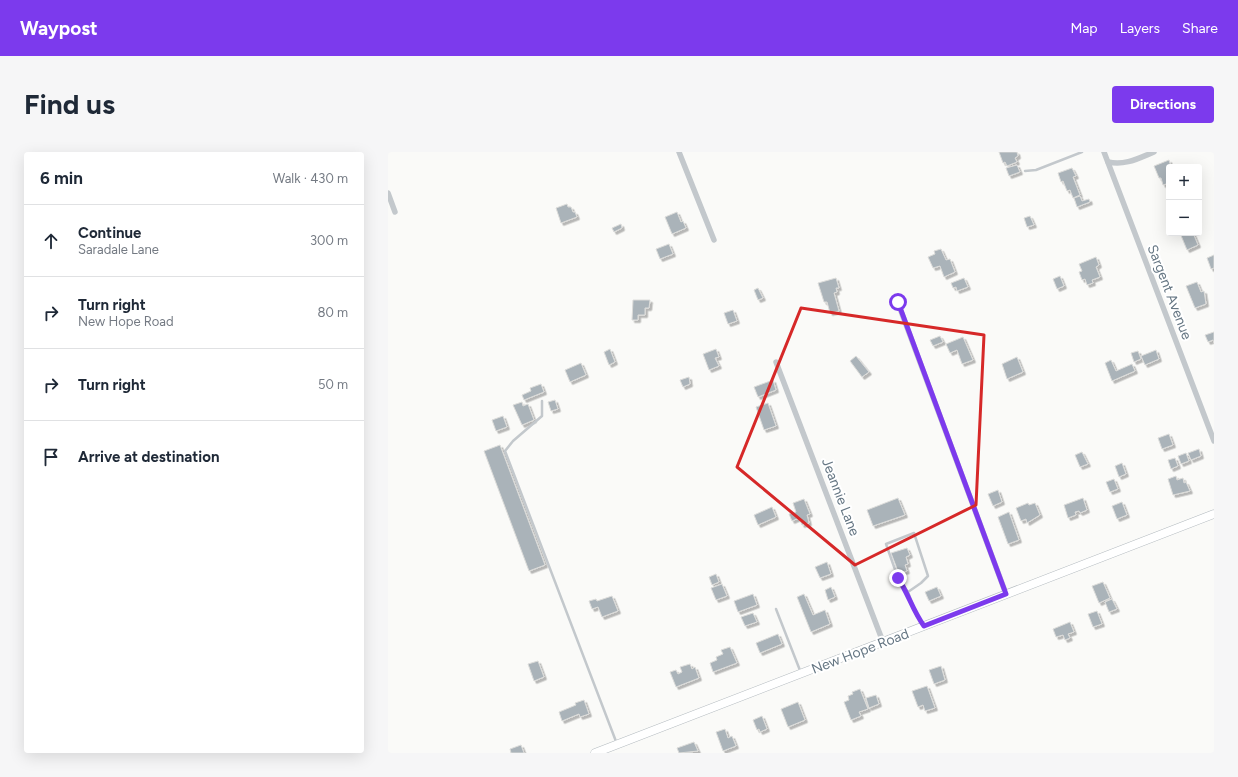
<!DOCTYPE html>
<meta charset="utf-8">
<style>
:root{--surface:#fff;--page:#f6f6f7;--text:#1f2937;--muted:#747a83;--line:#e0e1e3;--accent:#7c3aed}
body{margin:0;font-family:Figtree,sans-serif;background:var(--page);color:var(--text)}
.controls{position:absolute;right:12px;top:12px;display:grid;overflow:hidden;border-radius:4px;box-shadow:0 4px 16px #0002}
.controls button{width:36px;height:36px;display:grid;place-items:center;padding:0;border:0;border-bottom:1px solid var(--line);background:var(--surface);color:var(--text);font:20px sans-serif}
.stop{position:absolute;width:12px;height:12px;margin:-9px;border:3px solid #7c3aed;border-radius:50%;background:#fff}
.stop.end{background:#7c3aed;border-color:#fff;box-shadow:0 1px 4px #0008}
.list{margin:0;padding:0;list-style:none}
h2{display:flex;justify-content:space-between;align-items:center;height:52px;margin:0;padding:0 16px;font-size:17px}
h2 small{font-size:13px;font-weight:400;color:var(--muted)}
.list li{display:grid;grid-template-columns:26px 1fr auto;gap:12px;align-items:center;box-sizing:border-box;height:72px;padding:0 16px;border-top:1px solid var(--line)}
.list b{display:block;font-size:15px;white-space:nowrap}
.list p{margin:0;font-size:13px;white-space:nowrap;color:var(--muted)}
.list em{font-size:13px;font-style:normal;color:var(--muted)}
.icon{flex:none;width:22px;height:22px;fill:none;stroke:currentColor;stroke-width:2;stroke-linecap:round;stroke-linejoin:round}
.map{position:relative;flex:none;width:826px;height:601px;overflow:hidden;border-radius:4px}
header{display:flex;align-items:center;gap:24px;box-sizing:border-box;height:56px;padding:0 20px;background:var(--accent);color:#fff}
header strong{font-size:19px}
nav{display:flex;gap:22px;margin-inline-start:auto;font-size:14px}
.intro{display:flex;align-items:center;justify-content:space-between;box-sizing:border-box;height:96px;padding:0 24px}
h1{margin:0;font-size:28px}
.button{padding:10px 18px;border-radius:4px;background:var(--accent);color:#fff;font-size:14px;font-weight:700}
main{display:flex;gap:24px;padding:0 24px}
aside{flex:1;background:var(--surface);border-radius:4px;box-shadow:0 4px 16px #0002}
.map>svg:first-child{display:block}
</style>
<header>
<strong>Waypost</strong>
<nav><a>Map</a><a>Layers</a><a>Share</a></nav>
</header>
<div class="intro"><h1>Find us</h1><a class="button">Directions</a></div>
<main>
<aside>
<h2>6 min<small>Walk · 430 m</small></h2>
<ul class="list">
<li><svg class="icon" aria-label="ahead" viewBox="0 0 24 24"><path d="M12 20V5M6 11l6-6 6 6"/></svg><div><b>Continue</b><p>Saradale Lane</p></div><em>300 m</em></li>
<li><svg class="icon" aria-label="right" viewBox="0 0 24 24"><path d="M7 20v-9h11M14 6l5 5-5 5"/></svg><div><b>Turn right</b><p>New Hope Road</p></div><em>80 m</em></li>
<li><svg class="icon" aria-label="right" viewBox="0 0 24 24"><path d="M7 20v-9h11M14 6l5 5-5 5"/></svg><div><b>Turn right</b></div><em>50 m</em></li>
<li><svg class="icon" aria-label="arrive" viewBox="0 0 24 24"><path d="M6 21V4h12l-3 4 3 4H6"/></svg><div><b>Arrive at destination</b></div></li>
</ul>
</aside>
<div class="map">
<svg width="826" height="601" viewBox="0 0 826 601">
<defs>
<filter id="shadow"><feDropShadow dx="2.5" dy="2.5" stdDeviation="0" flood-color="#0004"/></filter>
</defs>
<rect width="100%" height="100%" fill="#fafaf8"/>
<g fill="#aab3b9" stroke="#dcdcda" filter="url(#shadow)">
<polygon points="611,0 629,0 630,4 627,6 629,10 619,14 617,10 615,11"/>
<polygon points="781,8 783,15 781,15 781,31 775,33 773,26 771,26 766,14"/>
<polygon points="629,13 632,20 621,24 618,16"/>
<polygon points="684,16 688,24 685,25 692,43 685,46 682,38 679,39 675,29 673,30 670,21"/>
<polygon points="692,44 694,49 701,47 702,50 689,55 686,46"/>
<polygon points="179,52 180,55 183,55 185,60 187,60 189,65 173,71 168,56"/>
<polygon points="289,60 293,70 295,69 298,76 284,82 277,65"/>
<polygon points="642,64 646,73 639,75 636,66"/>
<polygon points="233,72 234,76 226,80 224,76"/>
<polygon points="792,81 805,81 810,93 799,98"/>
<polygon points="281,92 285,102 272,107 268,97"/>
<polygon points="553,97 558,108 562,107 567,120 556,125 552,114 545,116 540,105 547,102 546,99"/>
<polygon points="826,103 826,116 823,117 819,106"/>
<polygon points="708,105 711,113 708,115 712,125 704,128 705,131 699,133 697,127 694,128 691,120 694,119 691,112"/>
<polygon points="672,124 676,134 669,137 665,127"/>
<polygon points="448,126 451,136 448,136 449,140 446,141 451,159 442,161 439,150 436,150 430,131"/>
<polygon points="576,126 580,135 569,139 568,135 565,136 563,131"/>
<polygon points="809,130 813,140 816,139 818,152 807,156 798,134"/>
<polygon points="370,136 375,146 370,148 366,138"/>
<polygon points="245,148 262,148 261,156 257,156 257,163 250,163 250,168 244,168"/>
<polygon points="345,158 349,169 340,172 336,161"/>
<polygon points="826,180 826,191 825,188 820,190 817,183"/>
<polygon points="552,184 555,190 545,194 542,188"/>
<polygon points="575,185 585,208 574,212 569,198 562,201 558,192"/>
<polygon points="222,197 227,210 221,213 216,200"/>
<polygon points="328,197 331,205 327,206 331,214 321,218 315,202"/>
<polygon points="768,198 771,207 757,213 753,204"/>
<polygon points="750,199 753,207 746,210 743,201"/>
<polygon points="468,204 481,220 474,225 462,209"/>
<polygon points="629,205 635,220 619,227 614,212"/>
<polygon points="723,208 728,219 744,212 747,219 724,229 717,211"/>
<polygon points="193,211 198,223 182,230 177,218"/>
<polygon points="301,225 302,232 295,235 292,228"/>
<polygon points="385,228 388,238 370,245 366,235"/>
<polygon points="153,232 156,240 136,248 134,243 143,239 142,236"/>
<polygon points="167,248 170,257 163,259 160,250"/>
<polygon points="134,250 135,254 140,252 146,268 134,273 125,253"/>
<polygon points="380,251 388,274 376,278 368,255"/>
<polygon points="115,264 119,275 108,279 104,268"/>
<polygon points="781,282 785,293 774,297 770,286"/>
<polygon points="112,293 157,413 141,419 96,299"/>
<polygon points="811,297 813,304 803,308 800,301"/>
<polygon points="694,300 700,312 692,315 687,303"/>
<polygon points="798,301 801,309 793,312 790,304"/>
<polygon points="787,306 790,314 783,317 780,308"/>
<polygon points="734,311 738,322 731,325 727,314"/>
<polygon points="788,324 789,328 795,326 796,331 798,330 802,339 785,343 780,327"/>
<polygon points="726,327 730,337 722,340 718,330"/>
<polygon points="610,338 614,350 605,354 600,342"/>
<polygon points="510,346 517,363 485,374 479,358"/>
<polygon points="695,346 699,358 692,361 691,359 687,360 688,363 680,366 676,353"/>
<polygon points="416,347 422,362 419,363 421,371 414,373 411,366 404,369 401,362 408,360 405,351"/>
<polygon points="734,350 739,363 729,367 724,354"/>
<polygon points="640,351 641,353 647,351 652,363 639,371 638,367 633,369 628,356"/>
<polygon points="384,355 388,365 370,373 366,363"/>
<polygon points="621,360 631,388 620,392 610,365"/>
<polygon points="519,396 522,403 518,405 520,412 517,413 519,419 511,422 503,401"/>
<polygon points="439,410 443,422 432,426 427,415"/>
<polygon points="328,422 331,430 324,433 321,425"/>
<polygon points="715,430 722,446 711,451 704,434"/>
<polygon points="334,432 339,444 328,448 323,436"/>
<polygon points="443,435 447,445 440,448 437,438"/>
<polygon points="549,435 553,444 541,449 537,440"/>
<polygon points="365,442 369,453 350,460 346,449"/>
<polygon points="416,442 425,463 437,458 442,472 423,480 409,445"/>
<polygon points="224,444 230,459 214,465 210,455 204,457 201,449 208,447 209,449"/>
<polygon points="724,447 729,457 721,460 717,450"/>
<polygon points="709,459 714,472 705,475 700,462"/>
<polygon points="365,461 369,470 357,474 353,465"/>
<polygon points="682,470 686,480 680,482 682,486 677,488 675,483 668,485 665,477"/>
<polygon points="390,482 394,492 372,501 368,491"/>
<polygon points="342,495 349,511 325,520 322,511 329,508 328,505 335,502 333,498"/>
<polygon points="150,509 156,525 146,529 140,512"/>
<polygon points="302,512 304,517 307,515 311,526 288,535 282,520 288,518 290,522 294,520 292,515"/>
<polygon points="553,514 557,528 546,532 541,518"/>
<polygon points="539,534 547,556 537,559 535,553 530,555 524,539"/>
<polygon points="472,537 480,557 471,560 473,564 463,568 456,550 461,548 460,544 465,542 464,540"/>
<polygon points="488,543 491,552 481,556 478,546"/>
<polygon points="196,548 201,562 192,565 191,562 174,569 171,560 188,553 187,551"/>
<polygon points="410,550 417,568 400,575 393,557"/>
<polygon points="374,564 379,577 372,580 371,577 369,578 365,568"/>
<polygon points="337,577 340,586 344,584 348,594 335,599 328,580"/>
<polygon points="306,590 310,599 291,601 289,596"/>
<polygon points="133,593 136,601 123,601 122,597"/>
</g>
<g fill="none" stroke-linecap="round" stroke-linejoin="round">
<g stroke="#b3babf" stroke-width="9">
<polyline id="secondary" points="207,601 826,362"/>
</g>
<g stroke="#c3c8cc" stroke-width="2.5">
<polyline points="637,19 648,18 694,0"/>
<polyline points="154,249 154,264 125,289 117,299 229,592"/>
<polyline points="520,440 533,431 540,424 526,381 498,392 510,426 520,440 529,464 536,473"/>
<polyline points="388,457 413,521"/>
</g>
<g stroke="#c3c8cc" stroke-width="5.5">
<polyline points="291,0 326,88"/>
<polyline points="716,0 826,289"/>
<path d="M720,10C737,14 751,6 766,0"/>
<polyline points="0,41 7,60"/>
<polyline points="510,151 618,442"/>
<polyline points="388,210 495,490"/>
</g>
<use href="#secondary" stroke="#fff" stroke-width="8"/>
</g>
<g fill="none" stroke-linecap="round" stroke-linejoin="round">
<path stroke="#7c3aed" stroke-width="5" d="M510,150L618,442L536,474C525,459 520,441 510,426"/>
</g>
<path fill="none" stroke="#d62828" stroke-width="3" stroke-linejoin="round" d="M413,156L596,183L588,353L467,413L349,315Z"/>
<g text-anchor="middle" stroke-width="4" stroke-linejoin="round" paint-order="stroke">
<g font-size="14" fill="#657683" stroke="#fff">
<text transform="translate(782 140) rotate(69)" y="5">Sargent Avenue</text>
<text transform="translate(453 345) rotate(69)" y="5">Jeannie Lane</text>
<text transform="translate(472 499) rotate(-21)" y="5">New Hope Road</text>
</g>
</g>
</svg>
<div class="controls">
<button>+</button>
<button>−</button>
</div>
<div class="stop" style="left:510px;top:150px"></div>
<div class="stop end" style="left:510px;top:426px"></div>
</div>
</main>
